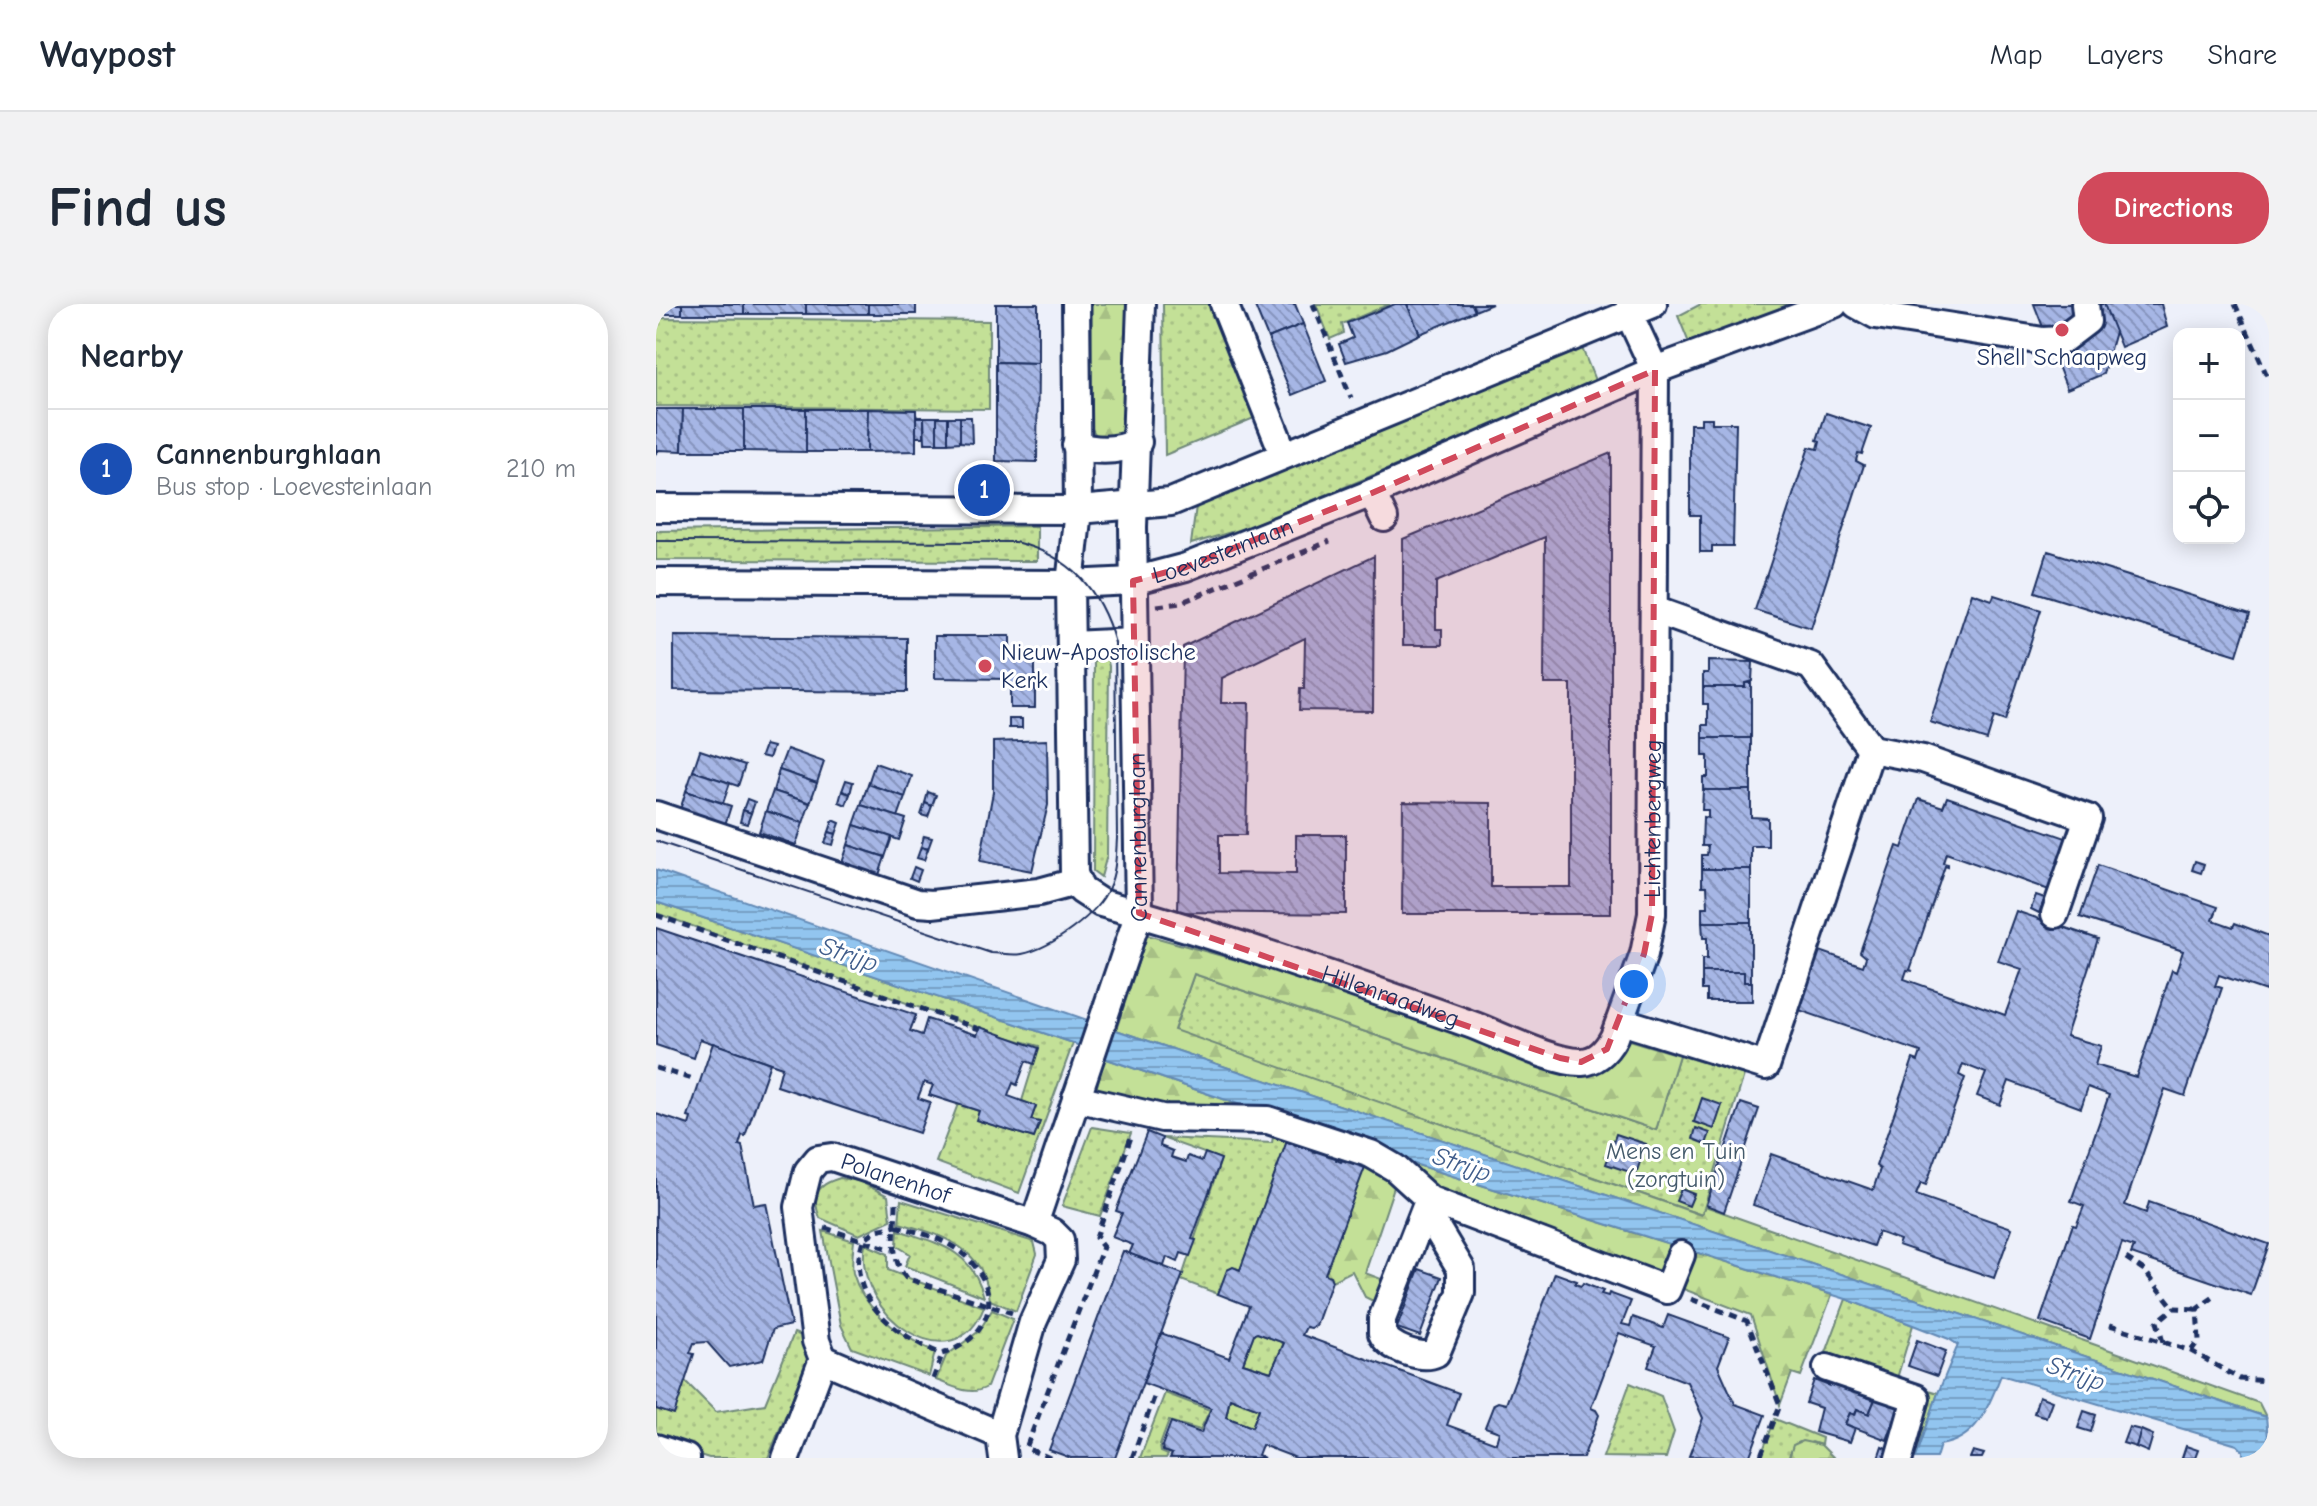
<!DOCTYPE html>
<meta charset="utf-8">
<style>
:root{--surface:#fff;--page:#f2f2f3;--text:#1f2937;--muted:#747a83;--line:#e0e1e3;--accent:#d1495b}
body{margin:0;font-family:"Comic Neue",sans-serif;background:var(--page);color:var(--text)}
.controls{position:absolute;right:24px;top:24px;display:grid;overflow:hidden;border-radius:16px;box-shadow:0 4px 20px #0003}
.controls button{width:72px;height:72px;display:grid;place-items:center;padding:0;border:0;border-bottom:2px solid var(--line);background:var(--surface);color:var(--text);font:40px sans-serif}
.you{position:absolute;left:978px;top:680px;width:28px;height:28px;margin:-20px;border:6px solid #fff;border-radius:50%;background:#1a73e8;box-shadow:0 0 0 12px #1a73e833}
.badge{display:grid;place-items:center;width:52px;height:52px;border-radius:50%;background:var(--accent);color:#fff;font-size:26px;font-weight:700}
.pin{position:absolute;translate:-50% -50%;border:4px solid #fff;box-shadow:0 2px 8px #0006}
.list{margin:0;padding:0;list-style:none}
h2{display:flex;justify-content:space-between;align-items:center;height:104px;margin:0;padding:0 32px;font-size:34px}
h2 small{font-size:26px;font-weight:400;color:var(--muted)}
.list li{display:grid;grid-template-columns:52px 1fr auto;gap:24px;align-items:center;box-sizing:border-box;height:120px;padding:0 32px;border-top:2px solid var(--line)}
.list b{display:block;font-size:30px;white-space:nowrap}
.list p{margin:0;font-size:26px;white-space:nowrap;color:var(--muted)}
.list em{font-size:26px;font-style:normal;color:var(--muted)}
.icon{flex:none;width:44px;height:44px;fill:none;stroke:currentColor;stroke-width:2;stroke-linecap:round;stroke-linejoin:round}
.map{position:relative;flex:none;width:1613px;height:1154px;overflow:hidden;border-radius:32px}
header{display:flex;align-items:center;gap:48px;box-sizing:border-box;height:112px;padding:0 40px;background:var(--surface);border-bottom:2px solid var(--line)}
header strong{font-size:38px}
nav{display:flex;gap:44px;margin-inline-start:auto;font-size:28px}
.intro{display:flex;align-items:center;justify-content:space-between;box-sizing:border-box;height:192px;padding:0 48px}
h1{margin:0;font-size:56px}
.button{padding:20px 36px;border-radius:32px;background:var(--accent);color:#fff;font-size:28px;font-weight:700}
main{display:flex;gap:48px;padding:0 48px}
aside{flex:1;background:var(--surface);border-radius:32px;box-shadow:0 4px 20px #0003}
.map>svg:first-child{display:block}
</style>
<header>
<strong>Waypost</strong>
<nav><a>Map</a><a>Layers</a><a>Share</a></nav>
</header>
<div class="intro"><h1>Find us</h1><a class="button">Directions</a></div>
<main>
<aside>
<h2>Nearby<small></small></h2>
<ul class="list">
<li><span class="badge" style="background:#1a4fb4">1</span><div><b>Cannenburghlaan</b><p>Bus stop · Loevesteinlaan</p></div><em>210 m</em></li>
</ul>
</aside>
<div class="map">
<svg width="1613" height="1154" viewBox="0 0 1613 1154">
<defs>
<pattern id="grass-dots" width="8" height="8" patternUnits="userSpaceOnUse" patternTransform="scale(2)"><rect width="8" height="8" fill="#c3e097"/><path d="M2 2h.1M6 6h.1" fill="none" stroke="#a7c085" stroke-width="1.8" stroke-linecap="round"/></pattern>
<pattern id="forest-firs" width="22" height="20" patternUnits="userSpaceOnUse" patternTransform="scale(2)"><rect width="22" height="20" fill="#c3e097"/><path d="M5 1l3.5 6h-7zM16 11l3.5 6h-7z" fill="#a7c085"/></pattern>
<pattern id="water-rules" width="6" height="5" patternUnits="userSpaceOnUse" patternTransform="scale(2)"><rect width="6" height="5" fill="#92c5ef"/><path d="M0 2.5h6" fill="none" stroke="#76a0c5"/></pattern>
<pattern id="building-back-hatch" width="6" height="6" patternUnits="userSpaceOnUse" patternTransform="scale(2)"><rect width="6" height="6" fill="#a6b6e5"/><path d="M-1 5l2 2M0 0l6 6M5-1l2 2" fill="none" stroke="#8694bd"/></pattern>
</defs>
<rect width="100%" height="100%" fill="#edf0fa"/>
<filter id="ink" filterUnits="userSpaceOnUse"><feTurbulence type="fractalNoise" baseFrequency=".0125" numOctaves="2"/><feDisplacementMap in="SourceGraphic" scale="16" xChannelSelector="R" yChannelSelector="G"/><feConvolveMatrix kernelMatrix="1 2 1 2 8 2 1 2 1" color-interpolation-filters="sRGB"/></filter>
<g filter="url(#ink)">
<g fill="url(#grass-dots)" stroke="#6f887a" stroke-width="2">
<polygon points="507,0 559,0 603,112 509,151"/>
<polygon points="660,0 734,0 686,20 688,29 674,35"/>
<polygon points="1045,0 1138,0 1033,39 1022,12"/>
<polygon points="0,14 333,17 333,105 0,102"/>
<polygon points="926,44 940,79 592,223 535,240 540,202"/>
<polygon points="381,222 381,257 0,256 0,227"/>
<polygon points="450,350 453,362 451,551 445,573 437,567 438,358"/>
<polygon points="0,598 417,739 363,889 280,858 302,800 323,807 321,816 378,834 383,819 375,816 380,802 366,797 383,742 323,725 0,609"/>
<polygon points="538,670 1000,826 1023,751 1088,771 1046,911 518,727"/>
<polygon points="436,823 475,829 444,912 406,902"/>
<polygon points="618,826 708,855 708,862 632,835 584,966 577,963 572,966 562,990 525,976 565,855 506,834 616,839"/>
<path d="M184,874L203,877L232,892L235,916L203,931L164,914C155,891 160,881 184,874Z"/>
<path d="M245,896L378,938L381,950L360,1007L334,996C329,944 287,931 243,919Z"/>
<path d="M242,926C284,940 316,946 328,993L249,962L254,950L241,942Z"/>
<path d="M167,927L198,937C197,947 195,959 197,969C208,1008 245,1032 279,1048L273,1072L196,1044L185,1021Z"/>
<path d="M209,940L232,950V966L328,1003C299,1082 196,1011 209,940Z"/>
<polygon points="1190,995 1257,1021 1239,1081 1168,1054"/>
<path d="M336,1006L357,1015L331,1083C314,1093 297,1082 280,1076L290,1052L323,1027Z"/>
<polygon points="138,1029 160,1037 112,1154 53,1154 0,1137 0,1105 29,1077 60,1108 109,1100"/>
<polygon points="601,1029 628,1039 615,1068 587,1059 598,1030"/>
<polygon points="974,1079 1005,1092 1018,1128 1010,1154 947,1153"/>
<polygon points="1269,1085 1282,1089 1260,1154 1253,1154"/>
<polygon points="509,1089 554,1106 544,1126 513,1117 504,1141 505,1148 512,1151 510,1154 484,1154"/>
<polygon points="574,1094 603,1105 596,1123 570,1113"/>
<polygon points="1119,1115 1166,1134 1165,1141 1156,1138 1134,1149 1133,1154 1104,1154"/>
</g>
<g fill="url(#forest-firs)" stroke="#6f887a" stroke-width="2">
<polygon points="436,0 473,0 469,133 442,135 435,123"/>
<polygon points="491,631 731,698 911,759 966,734 1023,751 1000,826 538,670 518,726 1045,911 1049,902 1603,1099 1610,1113 460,726"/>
<polygon points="448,754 739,854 1176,991 1145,1072 1136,1069 1124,1101 1095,1011 869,924 792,903 738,855 507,808 439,790"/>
<polygon points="708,855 741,874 709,969 728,976 719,998 709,993 696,967 676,977 669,970 708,862"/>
<polygon points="1146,1137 1165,1141 1178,1154 1133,1154 1137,1141"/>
</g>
<path fill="url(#water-rules)" stroke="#6289b5" stroke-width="2" d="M0,566L460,726L1610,1113L1613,1143L1595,1151V1154H1587V1147L1581,1141L1345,1071C1333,1102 1321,1136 1284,1141L1280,1154H1260L1282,1089L1302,1041L1293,1035L1190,995L739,854L448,754L417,739L0,598Z"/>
<g fill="url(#building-back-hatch)" stroke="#1b2f5e" stroke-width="2" fill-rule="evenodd">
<rect x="0" y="0" width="26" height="10"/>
<rect x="26" y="0" width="62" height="10"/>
<rect x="88" y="0" width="62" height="10"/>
<rect x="150" y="0" width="62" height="10"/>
<rect x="212" y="0" width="48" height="10"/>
<polygon points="340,0 382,0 382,59 340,58"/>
<polygon points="598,0 639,0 647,20 612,34"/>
<polygon points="739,0 751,0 764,30 731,46 690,58 683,40 697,34 691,19"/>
<polygon points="751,0 816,0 819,7 764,30"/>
<polygon points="816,0 836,0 819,7"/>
<polygon points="1378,0 1456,0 1462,17 1447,70 1411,85"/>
<polygon points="1448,0 1505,0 1511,23 1465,43"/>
<polygon points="647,20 670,77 636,91 612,34"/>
<polygon points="340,58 382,59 381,158 340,157"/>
<polygon points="0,105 27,105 26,147 3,146 0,149"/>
<polygon points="27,105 88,105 88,147 26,147"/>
<polygon points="88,105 150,105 150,148 88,147"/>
<polygon points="150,105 212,105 211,148 150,148"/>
<polygon points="212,105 260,106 260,147 211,148"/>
<polygon points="1170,109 1215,124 1206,150 1202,149 1200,157 1208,161 1155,324 1099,306 1153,143 1162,145 1164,137 1161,136"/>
<polygon points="260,110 261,113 268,113 268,133 260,133"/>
<polygon points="268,113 281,113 281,139 269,139"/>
<rect x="281" y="113" width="11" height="26"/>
<polygon points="292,113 304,113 304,138 292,139"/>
<polygon points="304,113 315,113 316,139 304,138"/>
<polygon points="1045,114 1056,114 1056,119 1080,119 1077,242 1056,242 1056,248 1044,248 1044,211 1034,211 1034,120 1045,120"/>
<polygon points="955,149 955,610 746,610 747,498 835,499 835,583 915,583 915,380 888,380 889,233 780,278 780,325 786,325 786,341 747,341 747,235"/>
<polygon points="1392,247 1594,310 1581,351 1379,288"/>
<polygon points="718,252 717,407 643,406 644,385 648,385 649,334 566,374 565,399 593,399 590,531 563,531 563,569 640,570 640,531 690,531 690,610 522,608 527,343"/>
<polygon points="1316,289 1336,296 1338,291 1385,306 1349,417 1338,413 1331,436 1274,418"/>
<polygon points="18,332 251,334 251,388 18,386"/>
<polygon points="279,332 354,332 354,350 379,350 379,404 354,404 354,375 279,374"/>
<polygon points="1052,357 1097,358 1096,377 1089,379 1089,383 1047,383 1047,369 1052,369"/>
<polygon points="1089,379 1095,379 1095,434 1047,434 1047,421 1052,421 1052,400 1047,400 1047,383 1089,383"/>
<rect x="353" y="415" width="13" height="9"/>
<polygon points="1047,434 1095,434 1095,486 1047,486 1047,473 1052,473 1052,452 1047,452"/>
<polygon points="391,436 392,501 376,567 324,557 337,488 337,438"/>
<polygon points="109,441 117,443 113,454 105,452"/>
<polygon points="131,445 168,458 161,479 123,466"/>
<polygon points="44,446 89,461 82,482 37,467"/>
<polygon points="219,459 256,472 249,493 212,480"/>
<polygon points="123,466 161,479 154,499 117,487"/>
<polygon points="37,467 74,479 67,499 30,487"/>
<polygon points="190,476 197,478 194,490 186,487"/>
<polygon points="212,480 249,493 242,513 205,501"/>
<polygon points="1047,486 1095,486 1095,513 1112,514 1112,542 1095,542 1095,565 1046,565 1046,551 1051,551 1052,542 1046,542 1047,513 1052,514 1052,506 1046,506"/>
<polygon points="30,487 75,502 68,524 23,509"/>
<polygon points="117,487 154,499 147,519 110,507"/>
<polygon points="186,487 194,490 190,501 183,498"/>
<polygon points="272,488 280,491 276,502 269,499"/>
<polygon points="1291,493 1410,534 1393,586 1290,549 1287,559 1292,560 1292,563 1289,562 1254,666 1257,667 1251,666 1248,675 1349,711 1366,665 1342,657 1360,607 1442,635 1410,732 1445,742 1439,761 1480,773 1515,669 1516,666 1520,668 1527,647 1424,613 1442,561 1562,603 1557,616 1577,623 1579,619 1613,632 1613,688 1563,671 1559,682 1566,684 1529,792 1509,785 1469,901 1490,909 1493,898 1613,940 1595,991 1475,950 1478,943 1466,939 1434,1035 1384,1017 1416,923 1417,921 1420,922 1428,902 1415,897 1453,791 1432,783 1425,804 1353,777 1344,801 1321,792 1330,769 1307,760 1303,771 1309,774 1270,881 1265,879 1260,891 1356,924 1338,974 1242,941 1244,936 1222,928 1217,942 1097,901 1115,850 1217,886 1224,865 1220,862 1257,755 1262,757 1265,748 1140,705 1161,646 1207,662 1210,653 1204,648 1241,542 1246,544 1263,495 1287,503"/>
<polygon points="91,495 99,498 95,509 87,506"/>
<polygon points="269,499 276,502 272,513 265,511"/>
<polygon points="205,501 250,515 243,536 198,521"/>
<polygon points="87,506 95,509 91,520 84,518"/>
<polygon points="110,507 147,519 140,541 103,528"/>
<polygon points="177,516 184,519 180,530 173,528"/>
<polygon points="198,521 236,533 229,553 192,541"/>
<polygon points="173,528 180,530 177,541 169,539"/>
<polygon points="268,532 276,534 272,545 265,543"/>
<polygon points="192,541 229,553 222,574 185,562"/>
<polygon points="265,543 272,545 268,556 261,554"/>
<polygon points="1539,557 1548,560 1545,569 1536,566"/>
<polygon points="258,563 265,566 261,577 254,574"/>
<polygon points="1046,565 1095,565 1095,618 1046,618 1046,603 1052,603 1051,582 1046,582"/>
<polygon points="1380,591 1389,594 1383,609 1375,605"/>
<polygon points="1046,618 1095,618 1095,678 1088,678 1088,668 1046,668 1046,655 1051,655 1051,634 1047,634"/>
<polygon points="0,624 260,711 254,727 266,731 271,715 321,731 324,723 383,744 378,760 370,757 361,781 357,779 352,792 380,802 375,816 384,818 378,834 320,816 323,807 273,791 277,781 268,778 262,794 274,798 263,829 121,782 126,763 44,735 38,754 0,741"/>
<polygon points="1046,668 1088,668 1088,678 1096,678 1096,697 1051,697 1051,686 1046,686"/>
<polygon points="57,739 114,759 89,832 86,831 83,841 86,842 98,901 110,899 135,1021 117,1025 107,1056 73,1063 51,1038 38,1039 34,1049 38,1050 18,1111 0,1105 0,810 33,821 35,814 32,813"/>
<polygon points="1046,794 1066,801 1058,825 1038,818"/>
<polygon points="1085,799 1103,805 1068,908 1050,901"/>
<polygon points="1040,824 1054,829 1050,840 1037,835"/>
<polygon points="491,828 506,834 504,842 517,847 515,853 530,858 532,852 546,857 549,849 565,855 536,935 540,936 534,952 525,949 522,958 511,953 508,962 473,950 477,941 456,933 466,909 460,907"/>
<polygon points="960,830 990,840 980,870 950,860"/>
<path d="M632,834L654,843L653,846L659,848L661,845L681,852L680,856L685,858L687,855L709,863L669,970L674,972L676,977L660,1022L655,1024L650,1023L646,1031L803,1089L791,1121L840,1139L843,1128L829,1123L838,1100L842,1098L850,1100L899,969L921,977L919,980L925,982L927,979L947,987L945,990L952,992L953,989L975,997L966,1020L974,1022L977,1013L1007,1024L1012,1011L1073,1033L1062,1062L1079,1100L1109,1111L1093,1154L1033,1152L1047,1114L1031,1078L992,1063L1000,1042L963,1029L935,1104L940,1106L943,1111L927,1154H640L606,1141L602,1151L608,1154H514L516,1150L507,1147L506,1142L515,1118L545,1129L555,1104L487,1079L505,1029L573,1054L593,1002L562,990L571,966L577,963L584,966ZM601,1029L628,1039L615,1068L587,1059L598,1030ZM574,1094L603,1105L596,1123L570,1113Z"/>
<polygon points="1025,885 1038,890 1033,902 1020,897"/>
<polygon points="467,947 527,970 459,1154 415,1154 393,1146"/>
<polygon points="763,965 786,973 764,1032 741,1024"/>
<polygon points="1261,1036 1290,1047 1281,1072 1252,1062"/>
<polygon points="1158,1076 1173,1082 1175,1076 1220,1093 1213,1110 1201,1105 1199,1111 1194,1109 1189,1120 1199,1124 1194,1138 1159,1128 1165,1104 1150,1099"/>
<polygon points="1383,1092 1396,1097 1390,1113 1378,1109"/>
<polygon points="1220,1093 1244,1101 1231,1136 1189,1120 1194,1109 1199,1111 1201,1105 1213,1110"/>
<polygon points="1428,1107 1440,1111 1435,1128 1422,1124"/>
<polygon points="1473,1123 1485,1126 1480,1143 1467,1139"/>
<polygon points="1485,1126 1497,1131 1492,1148 1480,1143"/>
<polygon points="1226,1142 1238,1148 1235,1154 1222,1154"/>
<polygon points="1530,1142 1542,1146 1539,1154 1526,1154"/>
<polygon points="1317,1147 1328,1150 1326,1154 1314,1154"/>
</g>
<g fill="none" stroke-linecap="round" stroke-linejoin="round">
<g stroke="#1b2f5e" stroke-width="32">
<g id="minor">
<path id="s1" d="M420,0L422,206L414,280L418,570L425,586L445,599C568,633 690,676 811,719C840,729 897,759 926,758C942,757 951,746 958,733L988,650L996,610L999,66L973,10L974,0"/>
<polyline points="568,0 628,151"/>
<polyline points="1200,0 1220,11 1387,37 1406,36 1431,17 1429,0"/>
<path d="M420,141C441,148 461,148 482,138"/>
<polyline points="716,189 728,214"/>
<polyline points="0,204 422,206 515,198 997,0"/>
<path id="s2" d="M0,278L414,280L477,277L530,263L716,189L999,66L1178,0"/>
<polyline points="998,306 1155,362 1215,445"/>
<polyline points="415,341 478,338"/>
<polyline points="1215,445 1267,455 1432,514 1399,610"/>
<polyline points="0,511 262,599 276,600 383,588 420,578"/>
<polyline points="965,717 1110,762 1215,445"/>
<polyline points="420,794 506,814 612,816 715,850 739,864 774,896 1011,986 1025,951"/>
<path d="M769,905L805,965V989L780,1049C766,1056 732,1044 726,1029C726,1027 726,1017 726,1015L769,905L774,896"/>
<path id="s3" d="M378,920L483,609L477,223L485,0"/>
<polyline points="167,1055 344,1131"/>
<polyline points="1171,1064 1260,1094 1243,1154"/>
<polyline points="0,1144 30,1154"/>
<path id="s4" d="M130,1154L167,1055L160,1037L143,903L152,867L162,855L176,853L378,920L396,928L404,936L405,956L377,1018L344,1131L347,1154"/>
</g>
</g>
<g stroke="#1b2f5e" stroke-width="5" stroke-dasharray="8 6" stroke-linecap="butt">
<polyline points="657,0 695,94"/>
<polyline points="1579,0 1613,76"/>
<polyline points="501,302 524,299 674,237"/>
<polyline points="0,611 323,725"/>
<polyline points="0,764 37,775"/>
<path d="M240,899C240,927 232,951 250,974L356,1009"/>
<path d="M240,922C266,929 299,937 317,960C349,998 329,1036 286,1050C252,1037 207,1008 203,968C201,957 204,947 207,936L220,926Z"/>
<polyline points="169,924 236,946"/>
<polyline points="1470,954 1488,966 1518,1004"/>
<polyline points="1035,995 1091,1017 1124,1101 1104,1154"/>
<polyline points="1454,1021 1535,1047 1584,1075 1613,1077"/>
<polyline points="1507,1038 1501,1018 1518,1004 1541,1005"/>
<polyline points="1535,1047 1543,1036 1541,1005 1559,992"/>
<polyline points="277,1075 286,1051"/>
<polyline points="394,1154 370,1144 447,943 440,934 475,833"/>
<polyline points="476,1154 499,1091"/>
</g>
<use href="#minor" stroke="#fff" stroke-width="26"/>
<path stroke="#1b2f5e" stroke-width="2" d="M0,237L359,238C415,252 444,285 459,339L461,534C460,551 460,568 453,583C442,611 395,644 366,650C356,652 345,649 335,649L0,537"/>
</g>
</g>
<path fill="#d1495b" fill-opacity="0.2" stroke="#d1495b" stroke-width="6" stroke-dasharray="16 10" stroke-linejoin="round" d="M999,66L996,610L988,650L951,745L925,758L904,754L483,609L477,277L530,263L716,189Z"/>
<g fill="#d1495b" stroke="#fff" stroke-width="3">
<circle cx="1406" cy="26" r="8"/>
<circle cx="329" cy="362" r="8"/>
</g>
<g text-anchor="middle" stroke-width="6" stroke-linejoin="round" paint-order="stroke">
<g font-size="24" fill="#1b2f5e" stroke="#fff">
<text x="1406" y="61">Shell Schaapweg</text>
<text x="345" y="356" text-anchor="start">Nieuw-Apostolische<tspan x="345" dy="28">Kerk</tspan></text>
</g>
<g font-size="24" fill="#1b2f5e" stroke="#fff">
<text dy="8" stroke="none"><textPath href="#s2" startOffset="572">Loevesteinlaan</textPath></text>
<text dy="8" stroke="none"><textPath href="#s1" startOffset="1386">Lichtenbergweg</textPath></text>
<text dy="8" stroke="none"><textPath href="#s3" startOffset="404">Cannenburglaan</textPath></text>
<text dy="8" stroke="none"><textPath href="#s1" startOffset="916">Hillenraadweg</textPath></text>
<text dy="8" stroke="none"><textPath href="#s4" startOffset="394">Polanenhof</textPath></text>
</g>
<g font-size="24" fill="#455b6c" stroke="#fff">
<text x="1020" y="855">Mens en Tuin<tspan x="1020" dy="28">(zorgtuin)</tspan></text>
</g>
<g font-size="26" font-style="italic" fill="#3f5c8a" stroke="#fff">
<text transform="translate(193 650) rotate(19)" y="9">Strijp</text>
<text transform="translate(806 860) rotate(19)" y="9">Strijp</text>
<text transform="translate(1420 1069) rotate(19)" y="9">Strijp</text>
</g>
</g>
</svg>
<div class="controls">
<button>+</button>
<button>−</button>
<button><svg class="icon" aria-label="locate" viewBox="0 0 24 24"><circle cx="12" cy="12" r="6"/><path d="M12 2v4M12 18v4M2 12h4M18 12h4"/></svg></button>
</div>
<div class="you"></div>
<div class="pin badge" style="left:328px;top:186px;background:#1a4fb4">1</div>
</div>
</main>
